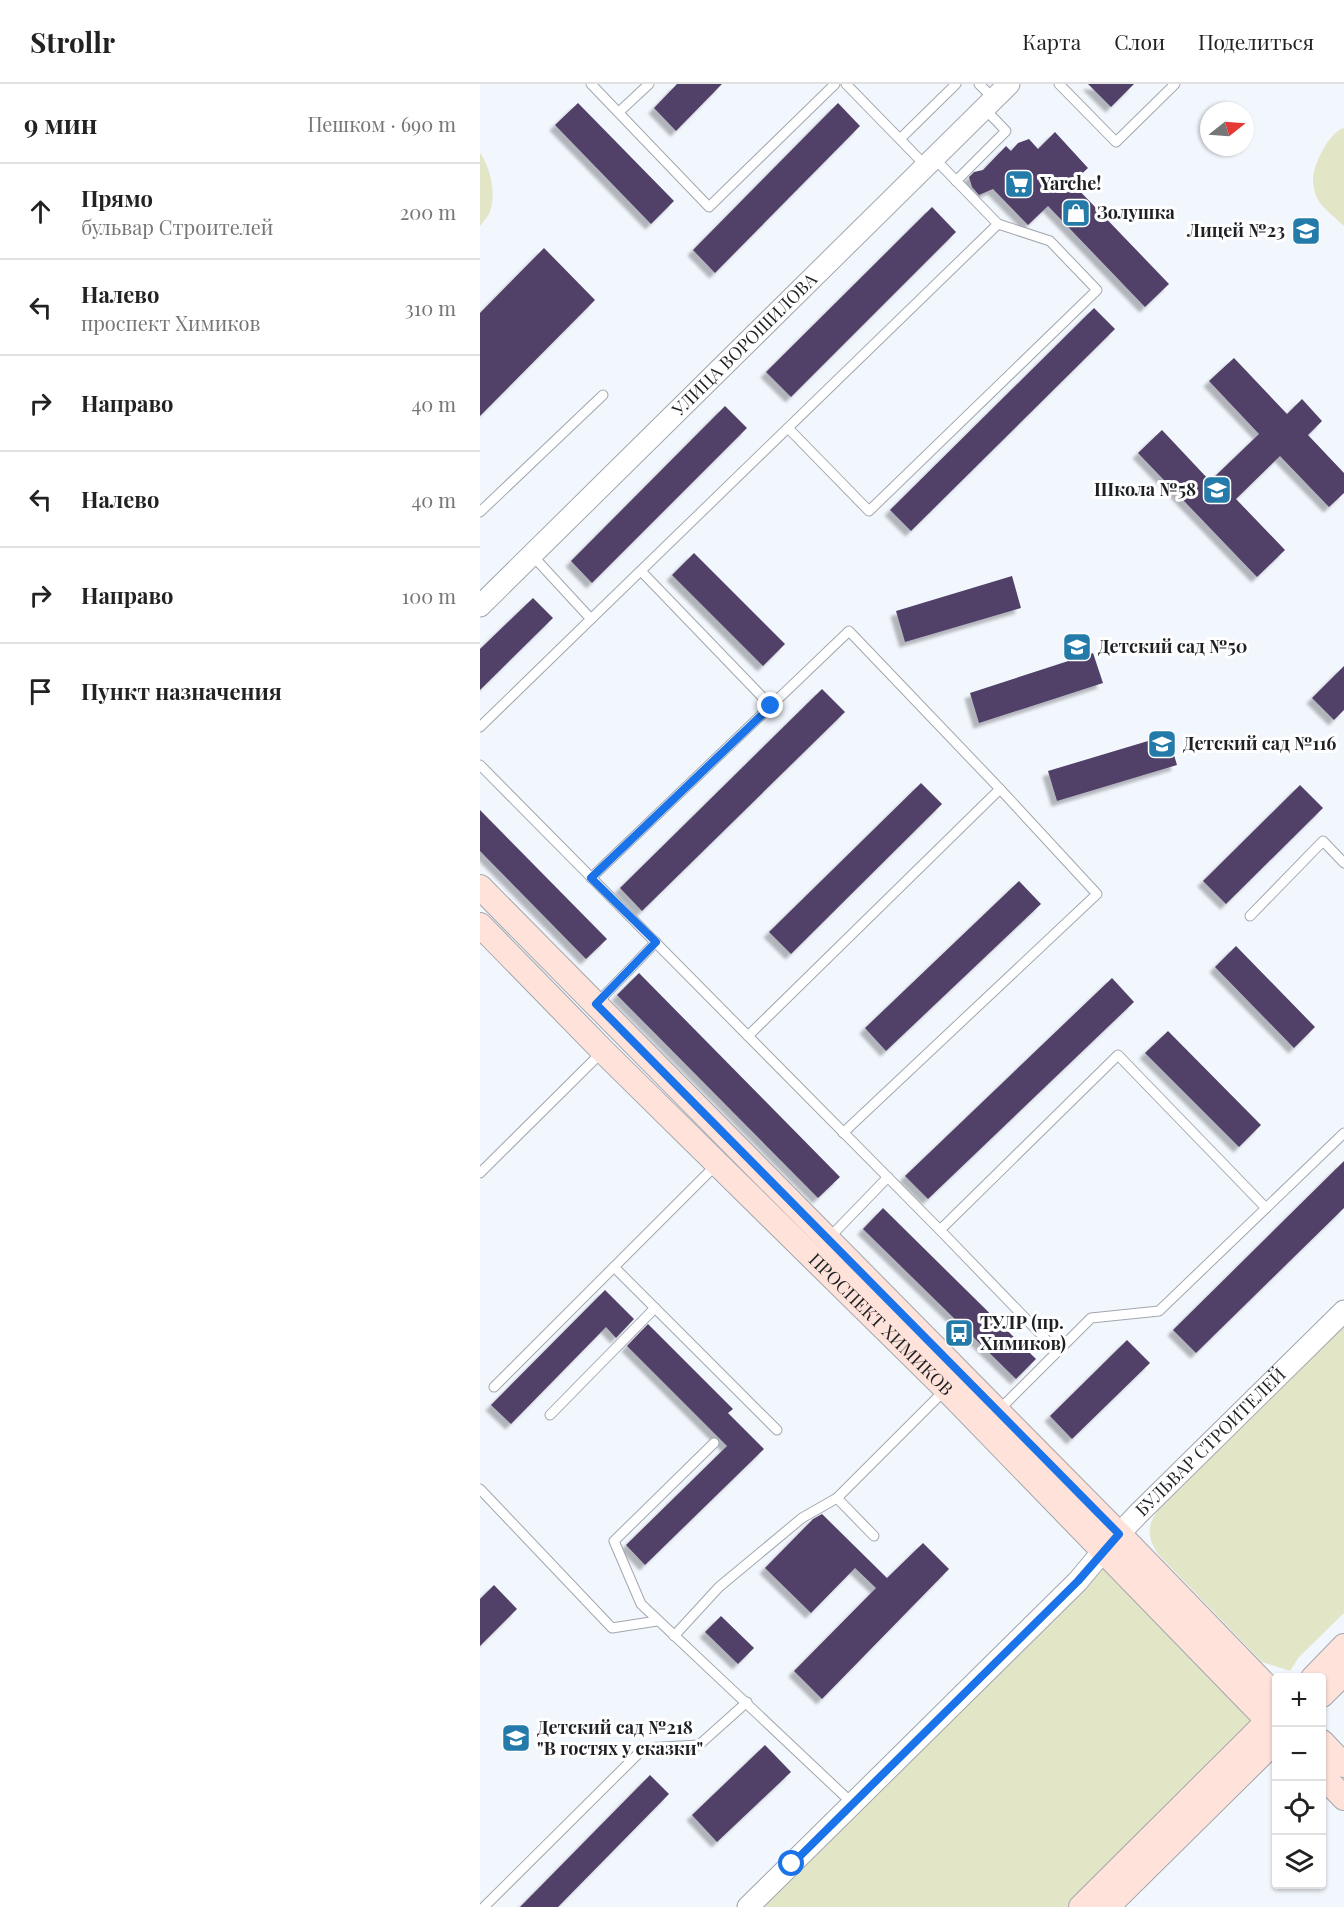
<!DOCTYPE html>
<html lang="ru">
<meta charset="utf-8">
<style>
:root{--surface:#fff;--page:#f6f6f6;--text:#222;--muted:#767676;--line:#e0e0e0}
body{margin:0;font-family:"Playfair Display",serif;background:var(--page);color:var(--text)}
.controls{position:absolute;right:18px;bottom:18px;display:grid;overflow:hidden;border-radius:6px;box-shadow:0 2px 4px #0004}
.controls button{width:54px;height:54px;display:grid;place-items:center;padding:0;border:0;border-bottom:2px solid var(--line);background:var(--surface);color:var(--text);font:30px sans-serif}
.compass{position:absolute;left:720px;top:18px;width:54px;height:54px;border-radius:50%;background:var(--surface);box-shadow:0 2px 4px #0004;rotate:73deg}
.stop{position:absolute;width:18px;height:18px;margin:-14px;border:4px solid #1a73e8;border-radius:50%;background:#fff}
.stop.end{background:#1a73e8;border-color:#fff;box-shadow:0 2px 6px #0008}
.list{margin:0;padding:0;list-style:none}
h2{display:flex;justify-content:space-between;align-items:center;height:78px;margin:0;padding:0 24px;font-size:26px}
h2 small{font-size:20px;font-weight:400;color:var(--muted)}
.list li{display:grid;grid-template-columns:39px 1fr auto;gap:18px;align-items:center;box-sizing:border-box;height:96px;padding:0 24px;border-top:2px solid var(--line)}
.list b{display:block;font-size:22px;white-space:nowrap}
.list p{margin:0;font-size:20px;white-space:nowrap;color:var(--muted)}
.list em{font-size:20px;font-style:normal;color:var(--muted)}
.icon{flex:none;width:33px;height:33px;fill:none;stroke:currentColor;stroke-width:2;stroke-linecap:round;stroke-linejoin:round}
.map{position:relative;flex:none;width:864px;height:1823px;overflow:hidden}
header{display:flex;align-items:center;gap:36px;box-sizing:border-box;height:84px;padding:0 30px;background:var(--surface);border-bottom:2px solid var(--line)}
header strong{font-size:28px}
nav{display:flex;gap:33px;margin-inline-start:auto;font-size:21px}
main{display:flex}
aside{flex:1;background:var(--surface)}
.map>svg:first-child{display:block}
</style>
<header>
<strong>Strollr</strong>
<nav><a>Карта</a><a>Слои</a><a>Поделиться</a></nav>
</header>
<main>
<aside>
<h2>9 мин<small>Пешком · 690 m</small></h2>
<ul class="list">
<li><svg class="icon" aria-label="ahead" viewBox="0 0 24 24"><path d="M12 20V5M6 11l6-6 6 6"/></svg><div><b>Прямо</b><p>бульвар Строителей</p></div><em>200 m</em></li>
<li><svg class="icon" aria-label="left" viewBox="0 0 24 24"><path d="M17 20v-9H6M10 6l-5 5 5 5"/></svg><div><b>Налево</b><p>проспект Химиков</p></div><em>310 m</em></li>
<li><svg class="icon" aria-label="right" viewBox="0 0 24 24"><path d="M7 20v-9h11M14 6l5 5-5 5"/></svg><div><b>Направо</b></div><em>40 m</em></li>
<li><svg class="icon" aria-label="left" viewBox="0 0 24 24"><path d="M17 20v-9H6M10 6l-5 5 5 5"/></svg><div><b>Налево</b></div><em>40 m</em></li>
<li><svg class="icon" aria-label="right" viewBox="0 0 24 24"><path d="M7 20v-9h11M14 6l5 5-5 5"/></svg><div><b>Направо</b></div><em>100 m</em></li>
<li><svg class="icon" aria-label="arrive" viewBox="0 0 24 24"><path d="M6 21V4h12l-3 4 3 4H6"/></svg><div><b>Пункт назначения</b></div></li>
</ul>
</aside>
<div class="map">
<svg width="864" height="1823" viewBox="0 0 864 1823">
<defs>
<filter id="shadow"><feDropShadow dx="-5.5" dy="5.5" stdDeviation="1.5" flood-color="#0004"/></filter>
</defs>
<rect width="100%" height="100%" fill="#f2f6fd"/>
<g fill="#e2e5c6">
<path d="M864,44V142C856,134 842,124 837,114C835,110 833,101 833,96C833,81 849,48 864,44Z"/>
<path d="M0,69C11,84 17,112 9,130C7,134 3,138 0,142Z"/>
<path d="M864,1240V1529L819,1573L810,1587L782,1578L678,1470C666,1451 667,1441 680,1423Z"/>
<polygon points="623,1467 789,1637 601,1823 268,1823"/>
</g>
<g fill="#514068" filter="url(#shadow)">
<polygon points="197,0 242,0 196,47 174,24"/>
<polygon points="608,0 654,0 631,23"/>
<polygon points="98,19 194,117 171,140 75,41"/>
<polygon points="358,19 380,42 235,189 213,166"/>
<polygon points="575,48 608,84 592,99 689,200 665,223 568,122 548,141 513,105 499,111 492,103 489,93 494,88 503,86 526,62 531,67 538,59 549,55 558,65"/>
<polygon points="452,123 476,148 311,313 286,288"/>
<polygon points="64,164 115,216 0,332 0,229"/>
<polygon points="614,224 635,245 431,447 410,426"/>
<polygon points="754,274 807,330 822,315 842,337 828,351 864,389 864,409 849,423 800,372 756,415 805,466 777,493 658,369 682,346 730,397 779,350 729,297"/>
<polygon points="245,322 267,344 112,499 91,477"/>
<polygon points="214,469 305,560 283,582 192,491"/>
<polygon points="532,492 541,524 425,558 416,527"/>
<polygon points="53,514 73,534 0,606 0,565"/>
<polygon points="613,569 623,599 499,639 490,609"/>
<polygon points="864,582 864,626 854,636 832,614"/>
<polygon points="342,605 365,628 162,827 140,804"/>
<polygon points="688,651 697,681 577,717 568,687"/>
<polygon points="441,699 462,720 311,870 289,848"/>
<polygon points="820,701 843,724 746,820 723,797"/>
<polygon points="0,726 127,855 106,875 0,767"/>
<polygon points="539,797 561,820 406,967 385,944"/>
<polygon points="756,862 835,943 814,964 735,883"/>
<polygon points="159,889 360,1093 338,1114 137,911"/>
<polygon points="632,894 654,918 448,1115 425,1092"/>
<polygon points="688,947 781,1041 759,1063 665,969"/>
<polygon points="864,1077 864,1124 716,1269 693,1246"/>
<polygon points="403,1124 556,1275 536,1295 383,1145"/>
<polygon points="125,1206 154,1235 136,1254 126,1243 31,1340 11,1321"/>
<polygon points="168,1240 253,1325 248,1329 284,1365 165,1481 146,1461 247,1362 147,1262"/>
<polygon points="647,1256 670,1279 592,1355 570,1332"/>
<polygon points="342,1430 407,1494 443,1459 469,1485 342,1615 314,1587 396,1504 375,1484 331,1529 285,1484 333,1435"/>
<polygon points="14,1501 37,1525 0,1562 0,1515"/>
<polygon points="241,1532 274,1564 258,1580 225,1548"/>
<polygon points="285,1661 311,1688 237,1758 212,1731"/>
<polygon points="170,1691 189,1710 78,1823 40,1823"/>
</g>
<g fill="none" stroke-linecap="round" stroke-linejoin="round">
<g stroke="#a2a7af" stroke-width="11">
<g id="service">
<polyline points="111,0 229,123 355,0"/>
<polyline points="366,0 445,81"/>
<polyline points="499,0 514,15"/>
<polyline points="579,0 636,58 695,0"/>
<polyline points="139,28 169,0"/>
<polyline points="420,55 476,0"/>
<polyline points="476,97 526,47 504,24"/>
<polyline points="308,344 389,427 617,206 570,157 518,140"/>
<polyline points="0,428 123,311"/>
<polyline points="161,487 291,622"/>
<polyline points="111,535 518,140 454,74"/>
<polyline points="0,643 111,535 52,471"/>
<polyline points="0,681 460,1146"/>
<polyline points="111,794 369,547 520,705 617,810 363,1049"/>
<polyline points="770,832 843,757 864,779"/>
<polyline points="117,919 176,858"/>
<polyline points="268,952 520,705"/>
<polyline points="0,1089 122,968"/>
<polyline points="349,1154 408,1093"/>
<polyline points="134,1183 297,1346"/>
<polyline points="577,1267 460,1146 638,971 786,1124"/>
<polyline points="14,1303 237,1080"/>
<polyline points="519,1326 611,1234 679,1227 864,1049"/>
<polyline points="70,1331 175,1224"/>
<polyline points="234,1359 134,1457 161,1520 373,1720"/>
<polyline points="0,1405 132,1544 177,1537"/>
<polyline points="394,1452 357,1414 466,1305"/>
<polyline points="194,1552 239,1503 322,1434 357,1414"/>
<polyline points="4,1823 164,1664 219,1661 267,1618"/>
</g>
</g>
<g stroke="#a2a7af" stroke-width="23">
<g id="tertiary">
<path id="s1" d="M0,522L529,0"/>
<path id="s2" d="M268,1823L598,1497L623,1467L659,1429L864,1227"/>
</g>
</g>
<g stroke="#a2a7af" stroke-width="26">
<g id="secondary">
<polyline points="0,803 639,1450 796,1612"/>
<path id="s3" d="M0,841L123,967L466,1305L796,1645"/>
<polyline points="833,1594 864,1562"/>
<polyline points="842,1611 864,1589"/>
<polyline points="842,1658 864,1681"/>
<polyline points="842,1691 864,1714"/>
<polyline points="601,1823 796,1629"/>
<polyline points="627,1823 796,1656"/>
</g>
</g>
<use href="#service" stroke="#fff" stroke-width="9"/>
<use href="#tertiary" stroke="#fff" stroke-width="21"/>
<use href="#secondary" stroke="#ffe3da" stroke-width="24"/>
</g>
<g fill="none" stroke-linecap="round" stroke-linejoin="round">
<polyline stroke="#1a73e8" stroke-width="8" points="291,622 111,794 176,858 116,920 639,1450 598,1497 312,1780"/>
</g>
<defs>
<g id="supermarket-square" transform="scale(1.5)"><rect x="-9" y="-9" width="18" height="18" rx="4" fill="#247baa" stroke="#fff"/><path d="M-6-5.5h2.5l.6 2H6L4.5 2H-2.5L-4.4-4H-6ZM-1.5 3.2a1.3 1.3 0 1 0 .1 0ZM3 3.2a1.3 1.3 0 1 0 .1 0Z" fill="#fff"/></g>
<g id="shop-square" transform="scale(1.5)"><rect x="-9" y="-9" width="18" height="18" rx="4" fill="#247baa" stroke="#fff"/><path d="M-5-2.5h2.3a2.7 3.5 0 0 1 5.4 0H5L5.5 6h-11ZM-1.5-2.5h3a1.5 2.3 0 0 0-3 0Z" fill="#fff"/></g>
<g id="school-square" transform="scale(1.5)"><rect x="-9" y="-9" width="18" height="18" rx="4" fill="#247baa" stroke="#fff"/><path d="M0-5L7-2L0 1L-7-2ZM-4 1L0 2.5L4 1V4Q0 6-4 4Z" fill="#fff"/></g>
<g id="bus-square" transform="scale(1.5)"><rect x="-9" y="-9" width="18" height="18" rx="4" fill="#247baa" stroke="#fff"/><path d="M-5-6H5V4H4V6H2V4H-2V6H-4V4H-5ZM-3.5-4V0h7V-4ZM-3.5 1.2v1.5H-2V1.2ZM2 1.2v1.5H3.5V1.2Z" fill="#fff"/></g>
</defs>
<g fill-rule="evenodd">
<use href="#supermarket-square" x="539" y="100"/>
<use href="#shop-square" x="596" y="129"/>
<use href="#school-square" x="826" y="147"/>
<use href="#school-square" x="737" y="406"/>
<use href="#school-square" x="597" y="563"/>
<use href="#school-square" x="682" y="660"/>
<use href="#bus-square" x="479" y="1249"/>
<use href="#school-square" x="36" y="1654"/>
</g>
<g text-anchor="middle" stroke-width="6" stroke-linejoin="round" paint-order="stroke">
<g font-size="18" font-weight="bold" fill="#1e2023" stroke="#fff" text-anchor="start">
<text x="560" y="106">Yarche!</text>
<text x="617" y="135">Золушка</text>
<text x="805" y="153" text-anchor="end">Лицей №23</text>
<text x="716" y="412" text-anchor="end">Школа №58</text>
<text x="618" y="569">Детский сад №50</text>
<text x="703" y="666">Детский сад №116</text>
<text x="500" y="1245">ТУЛР (пр.<tspan x="500" dy="21">Химиков)</tspan></text>
<text x="57" y="1650">Детский сад №218<tspan x="57" dy="21">"В гостях у сказки"</tspan></text>
</g>
<g font-size="18" fill="#1e2023" stroke="#fff">
<text dy="6" stroke="none"><textPath href="#s1" startOffset="372">УЛИЦА ВОРОШИЛОВА</textPath></text>
<text dy="6" stroke="none"><textPath href="#s3" startOffset="566">ПРОСПЕКТ ХИМИКОВ</textPath></text>
<text dy="6" stroke="none"><textPath href="#s2" startOffset="656">БУЛЬВАР СТРОИТЕЛЕЙ</textPath></text>
</g>
</g>
</svg>
<div class="controls">
<button>+</button>
<button>−</button>
<button><svg class="icon" aria-label="locate" viewBox="0 0 24 24"><circle cx="12" cy="12" r="6"/><path d="M12 2v4M12 18v4M2 12h4M18 12h4"/></svg></button>
<button><svg class="icon" aria-label="layers" viewBox="0 0 24 24"><path d="M12 4l9 5-9 5-9-5zM3 14l9 5 9-5"/></svg></button>
</div>
<svg class="compass" viewBox="-18 -18 36 36"><path d="M0-13l5 13h-10z" fill="#e53935"/><path d="M0 13l5-13h-10z" fill="#767676"/></svg>
<div class="stop" style="left:312px;top:1780px"></div>
<div class="stop end" style="left:291px;top:622px"></div>
</div>
</main>
